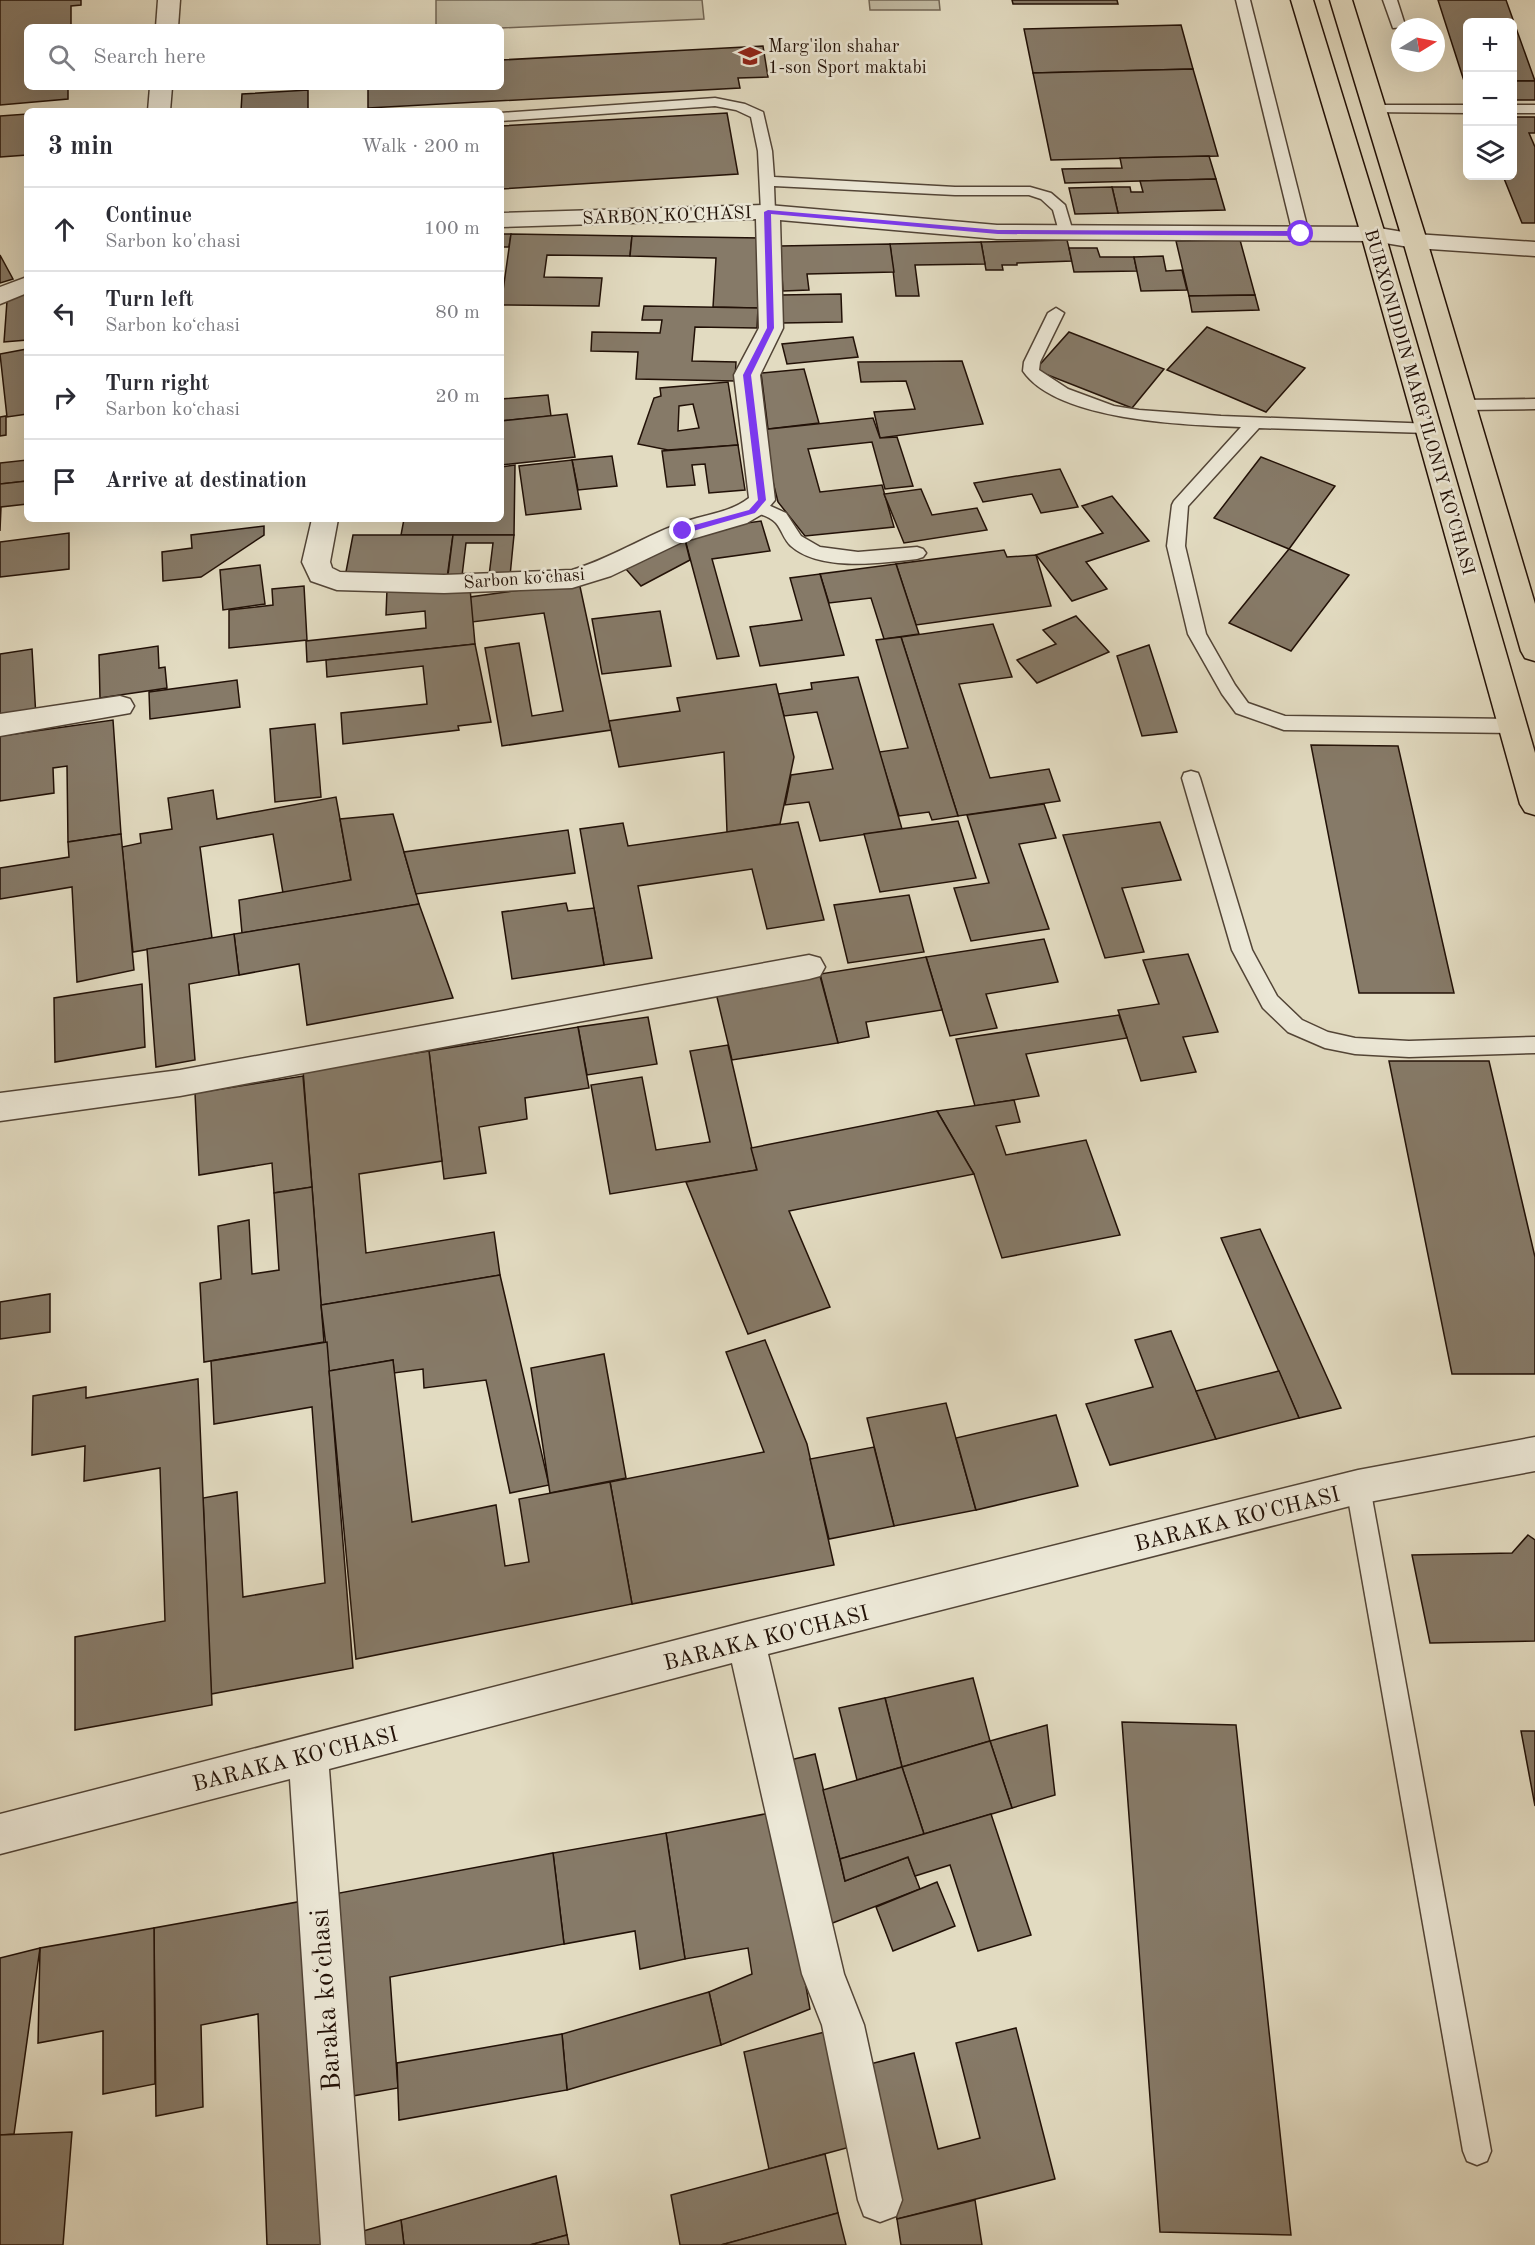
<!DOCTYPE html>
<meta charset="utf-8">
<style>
:root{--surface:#fff;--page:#f2f2f3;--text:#2b2b33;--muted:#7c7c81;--line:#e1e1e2}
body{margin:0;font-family:"Old Standard TT",serif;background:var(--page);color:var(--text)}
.controls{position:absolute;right:18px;top:18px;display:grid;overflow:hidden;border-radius:9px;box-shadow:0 6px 24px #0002}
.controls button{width:54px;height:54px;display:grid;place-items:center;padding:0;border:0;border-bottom:2px solid var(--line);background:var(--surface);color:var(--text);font:30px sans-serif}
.compass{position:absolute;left:1391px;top:18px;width:54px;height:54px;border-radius:50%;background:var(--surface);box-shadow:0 6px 24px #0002;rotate:80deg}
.stop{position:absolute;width:18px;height:18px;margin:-14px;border:4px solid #7c3aed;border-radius:50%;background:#fff}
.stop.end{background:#7c3aed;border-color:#fff;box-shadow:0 2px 6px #0008}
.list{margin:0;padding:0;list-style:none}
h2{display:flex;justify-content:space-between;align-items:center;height:78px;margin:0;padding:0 24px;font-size:26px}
h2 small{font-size:20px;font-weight:400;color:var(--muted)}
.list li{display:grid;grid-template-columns:39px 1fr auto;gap:18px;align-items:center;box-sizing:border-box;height:84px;padding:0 24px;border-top:2px solid var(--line)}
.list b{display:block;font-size:22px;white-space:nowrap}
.list p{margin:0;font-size:20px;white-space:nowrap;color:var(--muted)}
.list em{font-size:20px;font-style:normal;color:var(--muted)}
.icon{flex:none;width:33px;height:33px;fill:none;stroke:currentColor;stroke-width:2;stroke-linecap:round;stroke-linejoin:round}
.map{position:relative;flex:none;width:1535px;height:2245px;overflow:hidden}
.search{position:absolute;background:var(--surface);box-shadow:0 6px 24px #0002;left:24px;top:24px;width:480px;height:66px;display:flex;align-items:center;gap:15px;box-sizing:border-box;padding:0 21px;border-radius:9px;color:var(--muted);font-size:22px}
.panel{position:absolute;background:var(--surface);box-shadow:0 6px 24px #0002;left:24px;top:108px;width:480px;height:414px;border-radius:9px}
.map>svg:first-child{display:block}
</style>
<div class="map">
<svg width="1535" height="2245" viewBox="0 0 1535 2245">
<rect width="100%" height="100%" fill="#e2dbc1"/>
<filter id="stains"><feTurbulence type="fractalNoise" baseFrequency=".00333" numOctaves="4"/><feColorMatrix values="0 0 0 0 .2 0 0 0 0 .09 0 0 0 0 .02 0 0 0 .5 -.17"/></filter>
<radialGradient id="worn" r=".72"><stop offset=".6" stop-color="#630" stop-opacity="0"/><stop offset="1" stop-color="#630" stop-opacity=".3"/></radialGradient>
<g fill="#c1b9a1" stroke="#726554" stroke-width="1.5">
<polygon points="436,0 702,0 704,19 501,28 436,27"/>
<polygon points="869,0 939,0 940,10 870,10"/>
</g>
<g fill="#867a68" stroke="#221107" stroke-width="1.5" fill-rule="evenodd">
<polygon points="0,0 81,0 81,5 71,6 71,27 27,27 27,87 68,87 68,99 0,105"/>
<polygon points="1012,0 1117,0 1118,4 1013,4"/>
<polygon points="1438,0 1506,0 1535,81 1512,81 1512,22 1468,22 1468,81 1464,81"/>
<polygon points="1181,25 1193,69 1033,73 1024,29"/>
<polygon points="763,46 768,77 738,78 740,88 368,108 368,87 501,87 501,60"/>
<polygon points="1193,69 1218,156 1051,160 1033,73"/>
<rect x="1512" y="81" width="23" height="19"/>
<polygon points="308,90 308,110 241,111 242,94"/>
<polygon points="727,113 738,174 501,189 501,126"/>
<polygon points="27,114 27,155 0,157 0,116"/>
<polygon points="1512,117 1535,117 1535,133 1529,133 1535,147 1535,223 1522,223 1503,176 1512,176"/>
<polygon points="1209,156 1216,179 1065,183 1062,169 1122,168 1120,158"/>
<polygon points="1216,179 1225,210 1118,213 1112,187 1130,187 1131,192 1143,192 1140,181"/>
<polygon points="1112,187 1118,213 1075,214 1069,188"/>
<polygon points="501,234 511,234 509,247 501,247"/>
<polygon points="511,234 632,236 630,256 547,255 544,277 602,278 599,306 501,305"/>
<polygon points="632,236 761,238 758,308 713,307 716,258 630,256"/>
<polygon points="1067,240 1072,261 1017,263 1017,265 1002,265 1003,270 986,270 981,242"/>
<polygon points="1240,240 1255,295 1189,296 1176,241"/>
<polygon points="981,242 985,264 915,265 919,296 896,296 890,244"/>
<polygon points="890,244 894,272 807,274 809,290 783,291 780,246"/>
<polygon points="1069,248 1097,248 1100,257 1134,257 1137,271 1074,272"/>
<polygon points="0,255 13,279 0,283"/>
<polygon points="1163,256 1166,271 1182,270 1187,290 1141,291 1134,257"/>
<polygon points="27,291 27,340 4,342 7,301"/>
<polygon points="841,294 842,322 781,323 780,295"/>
<polygon points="1255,295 1259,310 1192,312 1189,296"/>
<polygon points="644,306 758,308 757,328 695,327 692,361 736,362 735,381 636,379 638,352 591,351 592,332 660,333 662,320 642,320"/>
<polygon points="1207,327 1305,368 1266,412 1167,370"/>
<polygon points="1069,332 1164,369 1132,408 1035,370"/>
<polygon points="853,337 858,357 787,364 782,344"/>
<polygon points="27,349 27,414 7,417 0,354"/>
<polygon points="962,361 983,424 880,438 874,412 915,409 906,381 861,382 858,362"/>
<polygon points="804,369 819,423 768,429 761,373"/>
<path d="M728,382L738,445L668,450L638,444L654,398L661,396L660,388ZM693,404L699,428L678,431L679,406Z"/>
<polygon points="548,395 551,416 501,421 501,399"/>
<polygon points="567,414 575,457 501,465 501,421"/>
<polygon points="6,416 6,435 0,436 0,417"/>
<polygon points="873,418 880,438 897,437 913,486 885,489 872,442 808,449 820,492 882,485 894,527 805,536 778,502 760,430"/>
<polygon points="738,445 745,490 709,493 705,464 692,465 695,485 667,487 662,451"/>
<polygon points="612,456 617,486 578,490 572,460"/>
<polygon points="1261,457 1335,486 1289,549 1214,518"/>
<polygon points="27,460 27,481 0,484 0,463"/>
<polygon points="572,460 581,509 526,515 519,466"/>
<polygon points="515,465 514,535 401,535 404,519 501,519 501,467"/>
<polygon points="1060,469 1078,507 1041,513 1032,494 983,502 974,483"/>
<polygon points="27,481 27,504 1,507 0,531 0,484"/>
<polygon points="921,489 932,515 977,508 987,530 904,543 884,494"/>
<polygon points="1112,496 1149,541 1086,562 1107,589 1072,601 1036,555 1103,533 1082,506"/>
<polygon points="761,521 770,551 712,559 739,656 717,659 683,532"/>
<polygon points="264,526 264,535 201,577 163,581 162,552 192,548 191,535"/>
<polygon points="683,532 690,560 641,586 625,568"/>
<polygon points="69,533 69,569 0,577 0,542"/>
<polygon points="353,535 453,535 447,578 345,577"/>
<polygon points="453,535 514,535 510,576 489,576 493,543 466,543 462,576 448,575"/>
<polygon points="1289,549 1349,575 1291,651 1229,623"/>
<polygon points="1004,550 1007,557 1036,555 1051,606 916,625 896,564"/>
<polygon points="896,564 919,634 884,639 871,598 829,603 820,574"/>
<polygon points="260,565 265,604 223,610 220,570"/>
<polygon points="820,574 844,655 760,666 750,627 802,620 790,578"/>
<polygon points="579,582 611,730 502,746 485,648 519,643 532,716 563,711 544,613 472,622 470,597"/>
<polygon points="304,586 307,640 229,648 229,610 273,605 272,589"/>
<polygon points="470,588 475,644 307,662 306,641 426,628 425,611 386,615 387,589"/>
<polygon points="660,611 671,666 602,674 592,619"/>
<polygon points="1076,616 1109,652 1037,683 1017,660 1056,644 1043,630"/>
<polygon points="993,624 1012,677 959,684 990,778 1049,769 1060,801 958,816 901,637"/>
<polygon points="901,637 958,816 932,820 929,812 899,816 879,752 908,748 876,640"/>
<polygon points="475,644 491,722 458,726 459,730 343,744 341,713 427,704 423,666 327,677 326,660"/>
<polygon points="1149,645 1177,732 1142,736 1117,656"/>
<polygon points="158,646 159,668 165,667 167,688 100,698 99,655"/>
<polygon points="32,649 36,717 0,723 0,654"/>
<polygon points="858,677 902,829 820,841 809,802 785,805 791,775 833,769 817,712 784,716 778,694 812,689 811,683"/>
<polygon points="237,680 240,707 150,719 149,692"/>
<polygon points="776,684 794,757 780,824 727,832 724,752 619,767 609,721 680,711 677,698"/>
<polygon points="113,720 121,834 68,842 67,766 53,768 54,793 0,801 0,736"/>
<polygon points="315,724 321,797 275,802 270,729"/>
<polygon points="1311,745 1398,746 1454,993 1359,993"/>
<polygon points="213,790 217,819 336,797 351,880 283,893 273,834 200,847 212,938 133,952 122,847 141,843 140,834 172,829 168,798"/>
<polygon points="1044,804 1056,838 1019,844 1049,929 971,941 954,888 989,883 967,815"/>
<polygon points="393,814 419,904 242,933 239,900 351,880 340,819"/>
<polygon points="958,821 976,878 880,892 864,834"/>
<polygon points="798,822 824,920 767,929 752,869 638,886 652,958 604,965 580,829 623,823 628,846"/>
<polygon points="1160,822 1181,880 1122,888 1144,952 1105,958 1063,835"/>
<polygon points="568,830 575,873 416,894 404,852"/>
<polygon points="121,834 134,970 77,982 72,887 0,899 0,868 69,857 68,842"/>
<polygon points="909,895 924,952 848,963 834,905"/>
<polygon points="566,903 568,911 594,908 604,965 512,979 502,912"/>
<polygon points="419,904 453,998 307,1025 299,964 239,975 234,934"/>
<polygon points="234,934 239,975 189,984 195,1060 156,1067 147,949"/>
<polygon points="1044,939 1058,982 986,994 997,1028 950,1036 926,957"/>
<polygon points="1188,954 1218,1032 1183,1037 1196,1072 1141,1081 1118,1010 1159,1004 1143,960"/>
<polygon points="926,957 942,1010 866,1022 869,1037 838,1043 820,974"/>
<polygon points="820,976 838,1043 732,1060 716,993"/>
<polygon points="142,984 145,1047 55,1062 54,998"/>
<polygon points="1119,1015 1127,1038 1026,1054 1039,1096 975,1106 956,1039"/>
<polygon points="648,1017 657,1064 587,1075 578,1027"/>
<polygon points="578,1027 589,1088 525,1098 527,1119 479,1127 486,1173 444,1179 429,1051"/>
<polygon points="728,1045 757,1170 610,1194 591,1085 642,1077 656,1150 710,1142 690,1051"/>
<polygon points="429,1051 442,1161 359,1174 366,1253 494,1232 500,1275 321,1305 303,1070"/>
<polygon points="1389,1061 1489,1061 1535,1257 1535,1374 1452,1374"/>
<polygon points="303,1076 312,1187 274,1193 272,1163 199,1175 195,1093"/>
<polygon points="1014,1100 1020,1122 996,1126 1006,1155 1086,1140 1120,1235 1002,1258 974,1174 937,1111"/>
<polygon points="937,1111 974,1174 789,1211 830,1307 748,1334 686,1182 757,1170 751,1148"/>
<polygon points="312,1187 324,1342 204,1362 200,1283 221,1279 218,1226 249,1220 252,1274 279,1270 274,1193"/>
<polygon points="1260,1229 1341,1408 1299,1418 1221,1238"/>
<polygon points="500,1275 549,1485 510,1493 486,1380 424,1388 423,1369 394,1373 393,1360 329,1371 321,1305"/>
<polygon points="50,1294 50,1332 0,1339 0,1302"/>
<polygon points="1171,1331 1216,1439 1110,1465 1086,1404 1153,1387 1135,1340"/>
<polygon points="765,1340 807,1444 834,1565 632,1604 610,1482 764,1452 726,1352"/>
<polygon points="327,1342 353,1668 211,1694 203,1498 237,1492 243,1597 325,1583 312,1407 214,1424 211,1361"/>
<polygon points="604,1354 626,1478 550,1493 531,1368"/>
<polygon points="393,1360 412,1522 496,1505 505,1566 529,1562 519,1499 610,1482 632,1604 356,1659 329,1371"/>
<polygon points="1279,1371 1299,1418 1216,1439 1196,1391"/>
<polygon points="198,1379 212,1705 75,1730 75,1637 165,1621 160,1468 84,1481 85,1446 32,1455 33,1396 86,1387 86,1398"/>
<polygon points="946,1403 976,1510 894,1526 867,1418"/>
<polygon points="1056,1415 1078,1486 976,1510 956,1438"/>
<polygon points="874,1447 894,1526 829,1539 810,1459"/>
<polygon points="1528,1535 1535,1540 1535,1641 1430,1643 1412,1555 1512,1553"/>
<polygon points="973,1678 990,1741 902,1767 885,1698"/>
<polygon points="885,1698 902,1767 857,1780 839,1708"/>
<polygon points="1122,1722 1236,1725 1291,2235 1160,2232"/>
<polygon points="1047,1725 1055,1795 1012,1808 990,1741"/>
<polygon points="1521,1731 1535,1731 1535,1806"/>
<polygon points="990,1741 1012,1808 924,1834 902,1767"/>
<polygon points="815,1754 845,1881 908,1857 920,1889 825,1926 786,1761"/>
<polygon points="902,1767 924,1834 840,1859 823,1790"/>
<polygon points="775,1812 810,2009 721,2045 709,1992 752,1974 748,1948 685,1959 666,1833"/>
<polygon points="991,1814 1031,1935 978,1951 950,1865 915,1876 908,1857 845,1881 840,1859"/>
<polygon points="666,1833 685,1959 640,1969 635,1931 564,1944 553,1853"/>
<polygon points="553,1853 564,1944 390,1977 398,2088 347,2097 334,1894"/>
<polygon points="937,1882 955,1926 893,1951 876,1907"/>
<polygon points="314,1899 332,2245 267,2245 258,2014 201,2025 203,2107 156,2116 154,1928"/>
<polygon points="154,1928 155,2084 103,2094 103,2031 38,2043 40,1948"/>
<polygon points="40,1948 14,2134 0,2135 0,1958"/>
<polygon points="709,1992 721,2045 567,2090 562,2034"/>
<polygon points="1016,2028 1055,2179 897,2219 862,2066 914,2053 938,2149 980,2138 956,2043"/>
<polygon points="833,2030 861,2144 769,2169 744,2052"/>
<polygon points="562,2034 567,2090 399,2120 397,2063"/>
<polygon points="72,2132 63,2245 0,2245 0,2135"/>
<polygon points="825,2154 838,2213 721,2245 680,2245 671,2195"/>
<polygon points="556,2176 567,2235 530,2245 404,2245 401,2220"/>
<polygon points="975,2200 982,2245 901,2245 897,2219"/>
<polygon points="838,2213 846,2245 721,2245"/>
<polygon points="401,2220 404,2245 347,2245 346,2236"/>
<polygon points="567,2235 569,2245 530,2245"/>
</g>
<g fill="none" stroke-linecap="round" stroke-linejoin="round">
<g stroke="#524436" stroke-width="3">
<g id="lane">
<polygon points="1236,0 1250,0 1309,234 1306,237 1296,237 1293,234"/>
<polygon points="1383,0 1397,0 1405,25 1403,27 1393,28"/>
<polygon points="715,98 745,104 763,112 772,151 774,177 955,187 1030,187 1051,193 1065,205 1073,232 1065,237 1060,235 1053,210 1041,199 1029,195 955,195 774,186 775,212 773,215 763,215 761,212 758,151 751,117 736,110 715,106 501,121 501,113"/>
<polygon points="1373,105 1468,105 1468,113 1368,112 1366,109 1368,106"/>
<rect x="1512" y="105" width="23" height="8"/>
<path d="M1056,308L1064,313L1040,362L1039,370L1068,389L1114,406L1139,410L1221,416L1434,424L1436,428L1434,432L1428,433L1259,428L1188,506L1185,546L1206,634L1235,685L1248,703L1285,716L1513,719L1519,721L1522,726L1519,731L1513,733L1284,730L1236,713L1222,694L1188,634L1167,546L1172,505L1174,501L1241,427C1186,425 1057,421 1023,371L1024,362L1048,313Z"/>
<polygon points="1535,399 1535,409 1463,410 1457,409 1455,405 1457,401 1463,400"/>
<path d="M757,500L786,513L801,536L820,547L858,552L917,547L923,549L926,553L923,557L917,559C882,563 820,572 791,546C784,540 782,530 776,523C768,514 754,515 749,506L751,502Z"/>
<polygon points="1191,771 1198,773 1200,778 1252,950 1277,996 1302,1020 1328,1032 1355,1038 1409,1041 1535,1037 1535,1053 1409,1057 1355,1054 1325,1048 1288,1032 1263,1008 1232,950 1182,778 1184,773"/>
<polygon points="1358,1476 1366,1479 1370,1487 1491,2151 1487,2161 1477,2165 1467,2161 1463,2151 1346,1487 1350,1479"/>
</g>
</g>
<g stroke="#524436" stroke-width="3">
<g id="street">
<polygon points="158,0 180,0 178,27 156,27"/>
<polygon points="150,87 172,87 170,111 148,111"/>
<path d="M768,205L997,225L1373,227L1415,234L1535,242V256L1415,248L1373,241L997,239L780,220L783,328L760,375L775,500L764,513L747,523L682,542L611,576L572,588L444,593L337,590L311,581L302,562L312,519H338L330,562L332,568L340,572L444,575L572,570C616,557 653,530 697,518C715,513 734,510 749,498L734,375L759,328L756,219L501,227V213Z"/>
<polygon points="27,277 27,293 0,304 0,287"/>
<polygon points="120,696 130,699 134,706 130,713 0,736 0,714"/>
<polygon points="809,955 820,958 825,967 820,976 809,979 180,1096 0,1121 0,1093 180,1070"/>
<polygon points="1535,1437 1535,1471 1358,1504 768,1654 844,1974 864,2025 902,2200 896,2216 880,2222 864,2216 858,2200 822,2025 802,1974 732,1663 329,1769 365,2245 321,2245 290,1779 0,1854 0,1814 746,1622 1358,1470"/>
</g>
</g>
<g stroke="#221107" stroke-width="3">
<g id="primary">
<polygon points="1291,0 1313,0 1385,234 1535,753 1535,815 1525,812 1520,804 1361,234"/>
<polygon points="1330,0 1352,0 1427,241 1535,604 1535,661 1525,658 1521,651 1403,241"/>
</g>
</g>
<use href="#lane" fill="#ece8d7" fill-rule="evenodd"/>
<use href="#street" fill="#ece8d7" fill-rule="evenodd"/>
<use href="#primary" fill="#e2dbc1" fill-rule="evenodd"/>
</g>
<polygon fill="#7c3aed" points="768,210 998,230 1301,231 1304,234 1301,236 998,234 771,214 774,328 751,375 766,500 755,513 683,534 679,531 680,529 749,510 758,500 743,375 767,328 764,212"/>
<defs>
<g id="school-bare" transform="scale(1.8)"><path d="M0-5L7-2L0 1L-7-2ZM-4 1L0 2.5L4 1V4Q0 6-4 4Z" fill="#8f2418" stroke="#ece8d7" stroke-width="2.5" paint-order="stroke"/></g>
</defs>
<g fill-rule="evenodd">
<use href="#school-bare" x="750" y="56"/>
</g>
<g text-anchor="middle" stroke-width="5" stroke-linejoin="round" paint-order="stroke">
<g font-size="18" fill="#221107" stroke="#ece8d7" text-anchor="start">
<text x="768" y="52">Marg'ilon shahar<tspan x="768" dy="21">1-son Sport maktabi</tspan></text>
</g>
<g font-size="18" fill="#221107" stroke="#ece8d7">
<text transform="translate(667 215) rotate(-2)" y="6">SARBON KO'CHASI</text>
<text transform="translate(1420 402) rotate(74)" y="6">BURXONIDDIN MARG’ILONIY KO’CHASI</text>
<text transform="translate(524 578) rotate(-4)" y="6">Sarbon koʻchasi</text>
</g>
<g font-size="22" fill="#221107" stroke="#ece8d7">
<text transform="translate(1237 1518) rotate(-14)" y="8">BARAKA KO'CHASI</text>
<text transform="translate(766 1637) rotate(-14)" y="8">BARAKA KO'CHASI</text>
<text transform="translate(295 1758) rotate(-14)" y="8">BARAKA KO'CHASI</text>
</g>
<g font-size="27" fill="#221107" stroke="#ece8d7">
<text transform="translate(325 2000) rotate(-94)" y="9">Baraka koʻchasi</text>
</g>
</g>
<rect width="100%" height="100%" filter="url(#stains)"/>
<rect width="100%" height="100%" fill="url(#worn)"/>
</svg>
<div class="controls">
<button>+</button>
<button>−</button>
<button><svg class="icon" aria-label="layers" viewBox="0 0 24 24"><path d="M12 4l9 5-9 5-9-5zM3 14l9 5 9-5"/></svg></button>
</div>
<svg class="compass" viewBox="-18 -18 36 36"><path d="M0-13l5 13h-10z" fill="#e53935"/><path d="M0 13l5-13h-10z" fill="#7c7c81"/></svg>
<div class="stop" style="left:1301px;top:234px"></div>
<div class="stop end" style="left:683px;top:531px"></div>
<div class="search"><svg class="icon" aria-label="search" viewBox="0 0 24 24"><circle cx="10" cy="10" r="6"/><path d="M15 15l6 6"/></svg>Search here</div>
<section class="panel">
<h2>3 min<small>Walk · 200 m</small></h2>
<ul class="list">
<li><svg class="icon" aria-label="ahead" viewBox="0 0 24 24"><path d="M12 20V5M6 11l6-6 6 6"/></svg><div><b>Continue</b><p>Sarbon ko'chasi</p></div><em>100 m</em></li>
<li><svg class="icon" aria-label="left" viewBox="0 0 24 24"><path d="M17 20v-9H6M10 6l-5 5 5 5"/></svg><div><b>Turn left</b><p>Sarbon koʻchasi</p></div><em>80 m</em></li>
<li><svg class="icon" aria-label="right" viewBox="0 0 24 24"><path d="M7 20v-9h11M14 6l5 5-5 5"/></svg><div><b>Turn right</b><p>Sarbon koʻchasi</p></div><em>20 m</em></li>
<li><svg class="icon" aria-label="arrive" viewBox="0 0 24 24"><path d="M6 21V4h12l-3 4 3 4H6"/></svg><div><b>Arrive at destination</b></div></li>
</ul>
</section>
</div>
